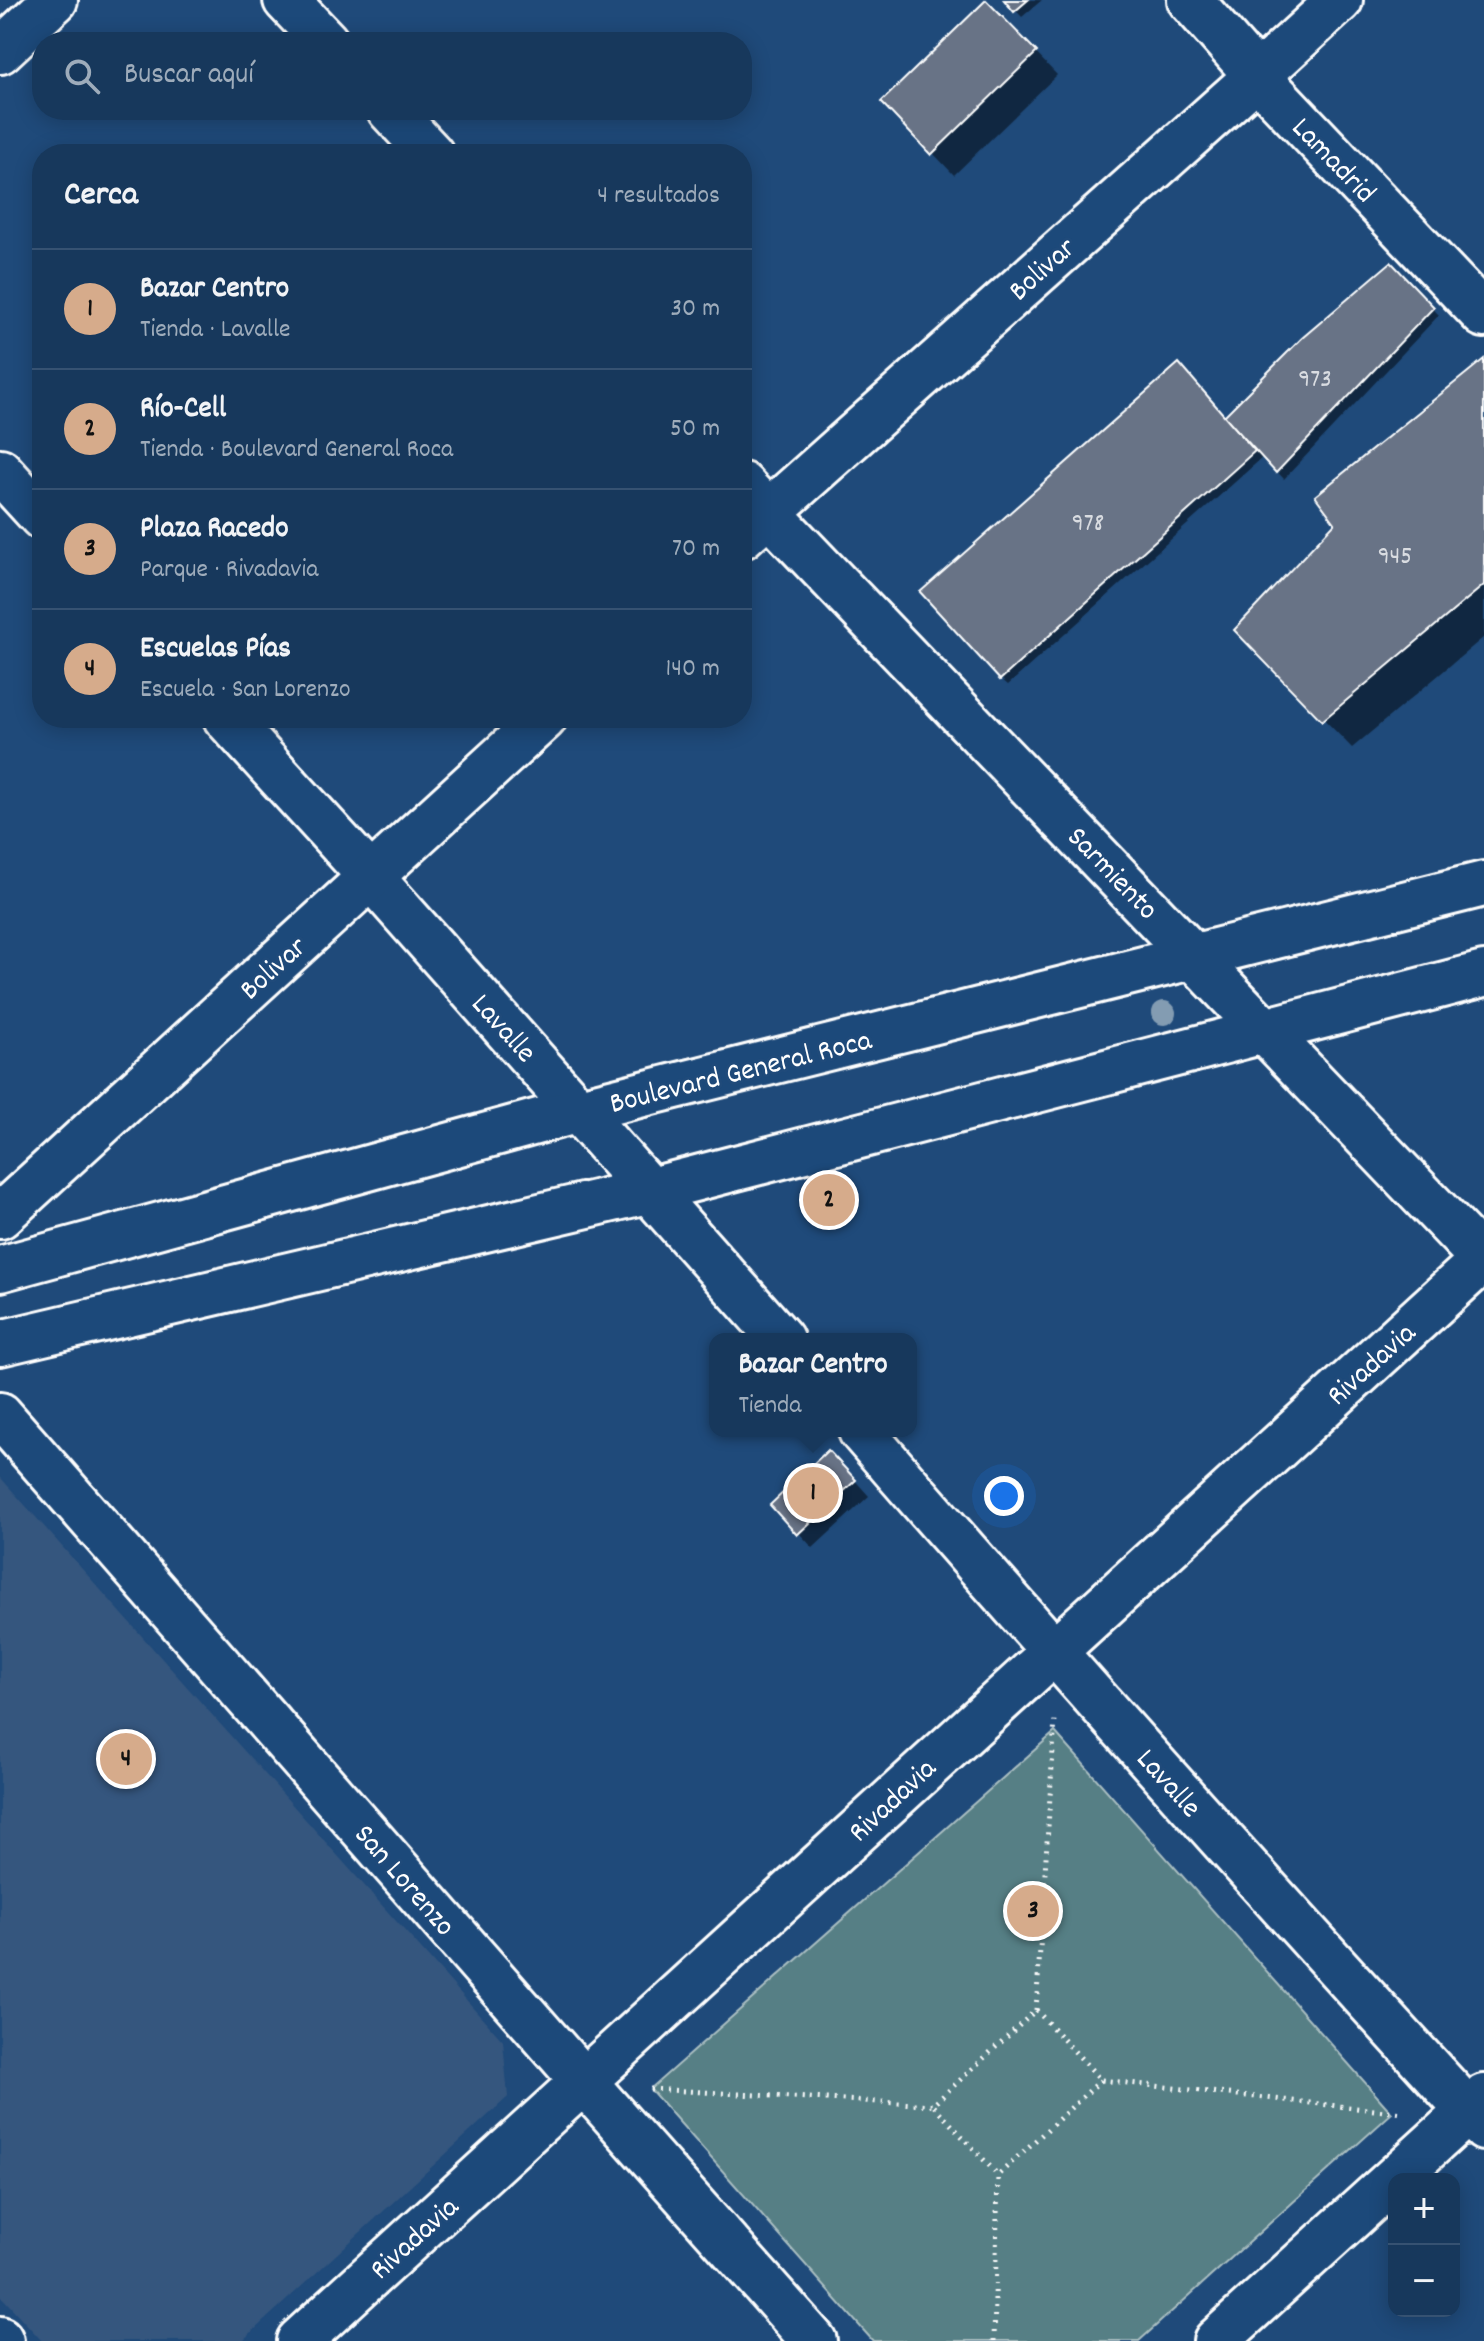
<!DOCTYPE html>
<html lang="es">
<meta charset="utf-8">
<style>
:root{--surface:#17385c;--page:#203f62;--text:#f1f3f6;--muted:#9eacbb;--line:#365272;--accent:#d6ab8b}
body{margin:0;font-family:Dekko,sans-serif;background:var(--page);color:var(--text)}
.controls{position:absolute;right:24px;bottom:24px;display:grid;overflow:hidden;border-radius:16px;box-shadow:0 4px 20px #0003}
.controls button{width:72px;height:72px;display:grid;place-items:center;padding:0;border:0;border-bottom:2px solid var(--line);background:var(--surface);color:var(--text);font:40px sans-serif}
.you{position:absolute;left:1004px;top:1496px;width:28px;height:28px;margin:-20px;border:6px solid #fff;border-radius:50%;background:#1a73e8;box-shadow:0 0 0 12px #1a73e833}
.badge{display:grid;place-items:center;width:52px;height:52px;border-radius:50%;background:var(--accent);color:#111;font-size:26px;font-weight:700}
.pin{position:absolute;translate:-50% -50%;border:4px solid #fff;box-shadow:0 2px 8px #0006}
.popup{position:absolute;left:709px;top:1333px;width:208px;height:104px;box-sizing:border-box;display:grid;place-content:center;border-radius:16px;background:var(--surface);filter:drop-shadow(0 2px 6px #0005);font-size:26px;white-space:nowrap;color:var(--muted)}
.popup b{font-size:30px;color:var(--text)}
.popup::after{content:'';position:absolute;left:50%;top:100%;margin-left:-16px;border:16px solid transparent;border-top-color:var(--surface)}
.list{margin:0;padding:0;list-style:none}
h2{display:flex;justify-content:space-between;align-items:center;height:104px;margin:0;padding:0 32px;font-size:34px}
h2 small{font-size:26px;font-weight:400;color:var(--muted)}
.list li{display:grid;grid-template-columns:52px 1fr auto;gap:24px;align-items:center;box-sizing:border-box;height:120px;padding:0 32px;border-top:2px solid var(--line)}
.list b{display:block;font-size:30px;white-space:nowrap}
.list p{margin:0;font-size:26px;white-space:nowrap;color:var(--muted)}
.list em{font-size:26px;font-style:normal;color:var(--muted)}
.icon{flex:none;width:44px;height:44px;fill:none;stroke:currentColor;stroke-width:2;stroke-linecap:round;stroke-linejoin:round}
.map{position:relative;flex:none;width:1484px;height:2341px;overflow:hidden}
.search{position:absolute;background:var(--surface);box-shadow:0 4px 20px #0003;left:32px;top:32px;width:720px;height:88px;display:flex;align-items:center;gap:20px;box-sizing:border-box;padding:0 28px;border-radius:32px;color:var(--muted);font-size:30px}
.panel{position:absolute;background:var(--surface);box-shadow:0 4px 20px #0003;left:32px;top:144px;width:720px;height:584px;border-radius:32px}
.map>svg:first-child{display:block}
</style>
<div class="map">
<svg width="1484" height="2341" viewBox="0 0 1484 2341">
<rect width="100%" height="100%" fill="#1f4a7a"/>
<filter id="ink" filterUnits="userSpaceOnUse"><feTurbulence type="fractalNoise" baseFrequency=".0125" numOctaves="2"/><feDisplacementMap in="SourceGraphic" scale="16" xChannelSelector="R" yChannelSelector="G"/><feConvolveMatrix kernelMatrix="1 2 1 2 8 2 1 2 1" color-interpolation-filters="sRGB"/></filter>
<g filter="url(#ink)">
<polygon fill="#35567e" points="0,1477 503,2041 508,2097 242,2341 42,2341 0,2295"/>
<polygon fill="#577f85" stroke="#abbfc2" stroke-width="2" points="1055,1732 1392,2113 1139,2341 873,2341 650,2089"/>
<g fill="#0007">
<polygon points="1006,0 1042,0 1022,17"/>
<polygon points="1008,24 1057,75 954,175 884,102"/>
<polygon points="1391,265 1439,315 1284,479 1263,457 1008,685 1001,679 1225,418"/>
<polygon points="1484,361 1484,637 1352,748 1237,630"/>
<polygon points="843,1467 869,1496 813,1548 773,1505"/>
</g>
<g fill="#677386" stroke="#fff" stroke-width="2">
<polygon points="986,0 1037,52 931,155 881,102"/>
<polygon points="1004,0 1028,0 1014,12"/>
<polygon points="1391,262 1434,307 1276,473 1224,416 1302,338"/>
<polygon points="1484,359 1484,585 1322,721 1234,630 1335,523 1315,496"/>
<polygon points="1179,363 1255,451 1000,680 920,592"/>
<polygon points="828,1450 856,1480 797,1535 770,1505"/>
</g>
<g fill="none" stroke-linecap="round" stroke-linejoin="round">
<g stroke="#fff" stroke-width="50">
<g id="minor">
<polyline points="286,0 326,42"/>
<polyline points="1190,0 1257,76 1484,315"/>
<polyline points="0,51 55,0"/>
<polyline points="390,110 431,154"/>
<polyline points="0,471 42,517"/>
<polyline points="742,485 1484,1260"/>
<polyline points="742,536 1257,76 1340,0"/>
<polyline points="226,718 371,877 781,1339"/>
<polyline points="0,1216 544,718"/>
<polyline points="0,1269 579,1110 1484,884"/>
<polyline points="0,1343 651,1190 1484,974"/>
<polyline points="0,1415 584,2082 814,2341"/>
<path d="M861,1431C1065,1667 1273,1898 1484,2128"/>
<polyline points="0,2339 1,2341"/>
<polyline points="299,2341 1484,1259"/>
</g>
</g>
<g stroke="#fff" stroke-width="50">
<polyline id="secondary" points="1216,2341 1484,2097"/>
</g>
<g stroke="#fff" stroke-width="5" stroke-dasharray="2 6" stroke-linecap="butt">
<polyline points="1036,2010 1055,1720"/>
<polyline points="1101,2080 998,2175 933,2105 1036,2010 1101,2080 1402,2113"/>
<polyline points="650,2089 933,2105"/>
<polyline points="994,2341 998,2175"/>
</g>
<use href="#minor" stroke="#1f4a7a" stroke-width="44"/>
<use href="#secondary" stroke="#1f4a7a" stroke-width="44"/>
</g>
<circle fill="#839cb2" cx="1164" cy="1013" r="12"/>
</g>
<g text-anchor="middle" stroke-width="6" stroke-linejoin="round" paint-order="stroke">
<g font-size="26" fill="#d9dce1">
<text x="1315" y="386">973</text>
<text x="1088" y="530">978</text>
<text x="1395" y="563">945</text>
</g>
<g font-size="30" fill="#fff" stroke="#1f4a7a">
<text transform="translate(1335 159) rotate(46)" y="10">Lamadrid</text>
<text transform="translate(1041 268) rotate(-42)" y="10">Bolivar</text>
<text transform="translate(1114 872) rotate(46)" y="10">Sarmiento</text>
<text transform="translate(272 967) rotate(-42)" y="10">Bolivar</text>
<text transform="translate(505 1027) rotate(48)" y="10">Lavalle</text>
<text transform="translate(740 1070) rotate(-14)" y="10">Boulevard General Roca</text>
<text transform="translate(1370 1363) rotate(-42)" y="10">Rivadavia</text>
<text transform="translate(1170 1782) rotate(48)" y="10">Lavalle</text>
<text transform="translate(891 1799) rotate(-43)" y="10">Rivadavia</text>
<text transform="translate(406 1879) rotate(49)" y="10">San Lorenzo</text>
<text transform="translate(413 2237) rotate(-42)" y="10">Rivadavia</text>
</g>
</g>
</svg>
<div class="controls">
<button>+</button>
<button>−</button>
</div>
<div class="you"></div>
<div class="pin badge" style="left:813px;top:1493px">1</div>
<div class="popup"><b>Bazar Centro</b>Tienda</div>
<div class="pin badge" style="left:829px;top:1200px">2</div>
<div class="pin badge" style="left:1033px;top:1911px">3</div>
<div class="pin badge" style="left:126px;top:1759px">4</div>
<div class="search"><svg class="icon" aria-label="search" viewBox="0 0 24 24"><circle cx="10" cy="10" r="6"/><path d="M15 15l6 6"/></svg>Buscar aquí</div>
<section class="panel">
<h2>Cerca<small>4 resultados</small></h2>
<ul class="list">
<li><span class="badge">1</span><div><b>Bazar Centro</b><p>Tienda · Lavalle</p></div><em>30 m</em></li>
<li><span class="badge">2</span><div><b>Río-Cell</b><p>Tienda · Boulevard General Roca</p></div><em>50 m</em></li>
<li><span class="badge">3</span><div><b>Plaza Racedo</b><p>Parque · Rivadavia</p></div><em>70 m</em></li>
<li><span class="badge">4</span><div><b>Escuelas Pías</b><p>Escuela · San Lorenzo</p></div><em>140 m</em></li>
</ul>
</section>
</div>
